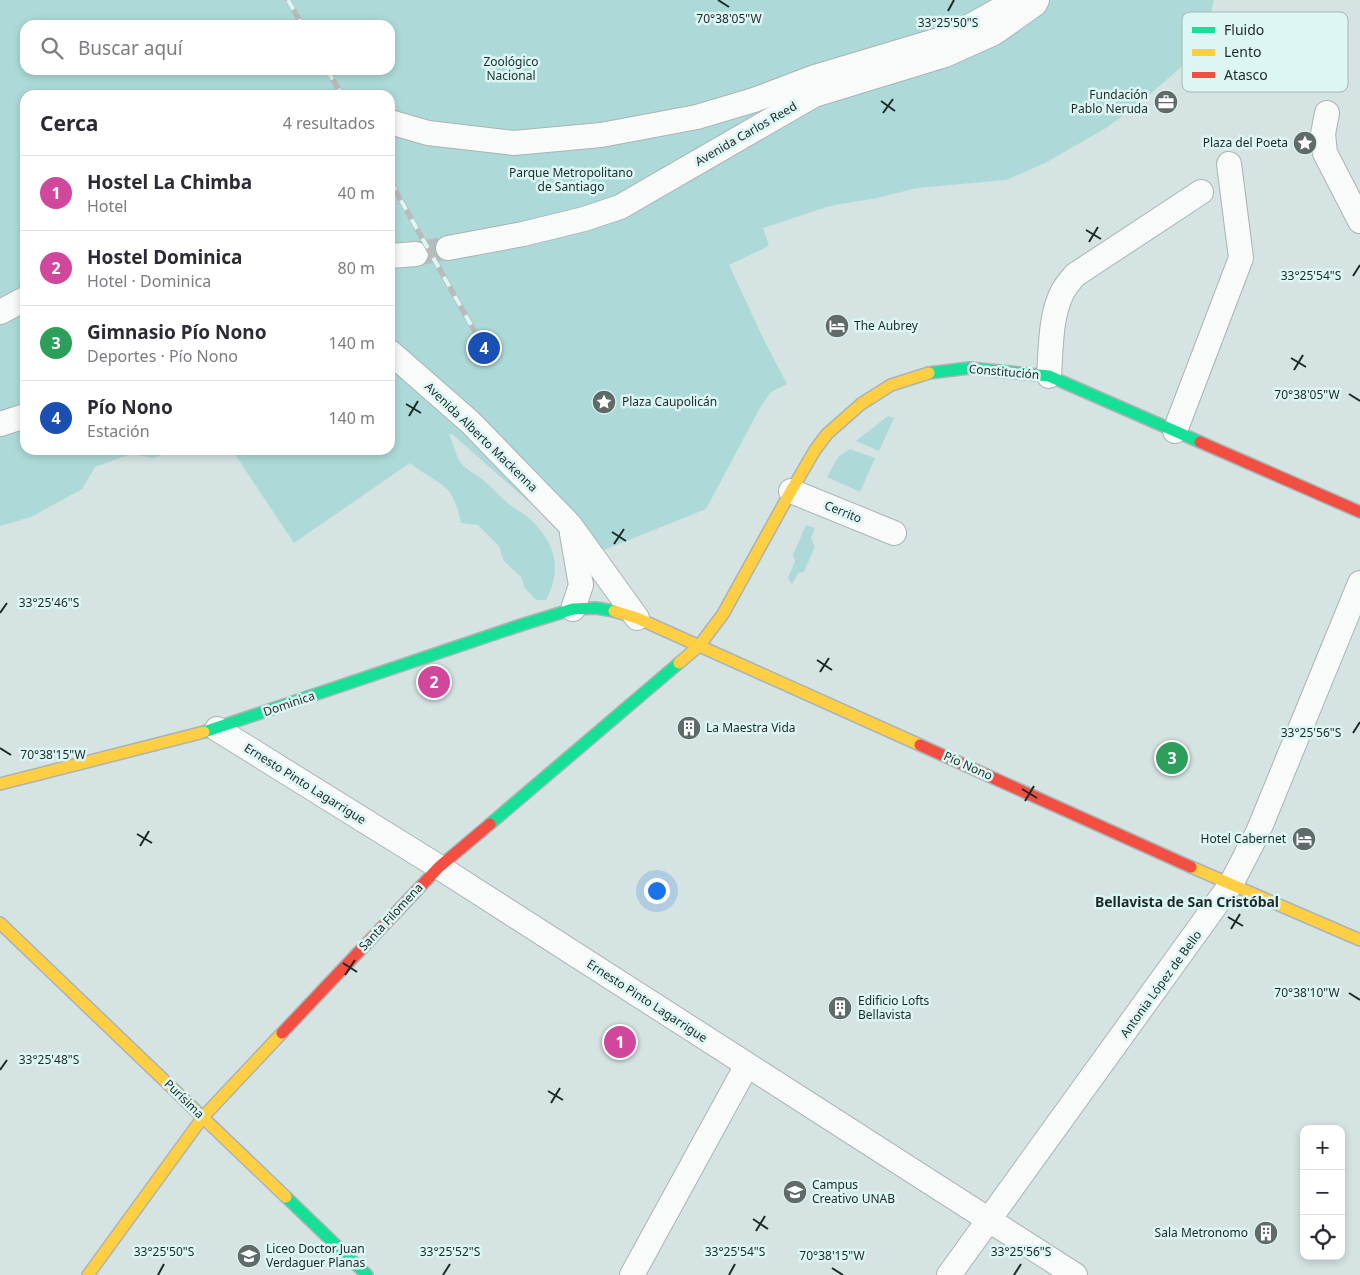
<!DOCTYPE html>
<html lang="es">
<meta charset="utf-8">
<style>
:root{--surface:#fff;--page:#f7f7f7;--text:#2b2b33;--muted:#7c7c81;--line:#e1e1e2;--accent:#1a73e8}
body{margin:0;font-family:"Noto Sans",sans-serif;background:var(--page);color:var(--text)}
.controls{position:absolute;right:15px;bottom:15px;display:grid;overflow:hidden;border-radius:10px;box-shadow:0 2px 8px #0003}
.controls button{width:45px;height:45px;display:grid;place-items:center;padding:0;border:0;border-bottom:1px solid var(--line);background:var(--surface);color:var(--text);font:25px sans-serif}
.you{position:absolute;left:656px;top:890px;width:18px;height:18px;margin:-12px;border:4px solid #fff;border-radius:50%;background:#1a73e8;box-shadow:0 0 0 8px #1a73e833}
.badge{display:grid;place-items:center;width:32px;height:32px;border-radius:50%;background:var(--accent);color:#fff;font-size:16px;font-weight:700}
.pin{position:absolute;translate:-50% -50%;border:2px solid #fff;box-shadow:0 1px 5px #0006}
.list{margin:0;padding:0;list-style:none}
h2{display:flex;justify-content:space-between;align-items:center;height:65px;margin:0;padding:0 20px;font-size:21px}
h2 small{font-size:16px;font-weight:400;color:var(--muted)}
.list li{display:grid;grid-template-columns:32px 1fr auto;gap:15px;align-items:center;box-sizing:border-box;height:75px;padding:0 20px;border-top:1px solid var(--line)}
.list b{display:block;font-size:19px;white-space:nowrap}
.list p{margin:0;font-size:16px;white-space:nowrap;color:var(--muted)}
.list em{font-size:16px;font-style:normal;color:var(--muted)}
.icon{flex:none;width:28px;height:28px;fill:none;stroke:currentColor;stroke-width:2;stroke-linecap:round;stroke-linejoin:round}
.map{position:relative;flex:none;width:1360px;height:1275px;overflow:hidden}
.search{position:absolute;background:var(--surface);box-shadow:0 2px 8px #0003;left:20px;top:20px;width:375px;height:55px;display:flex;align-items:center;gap:12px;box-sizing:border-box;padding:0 18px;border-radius:15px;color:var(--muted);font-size:19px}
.panel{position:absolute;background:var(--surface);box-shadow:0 2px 8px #0003;left:20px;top:90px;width:375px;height:365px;border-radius:15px}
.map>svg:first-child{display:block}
</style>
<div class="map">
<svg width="1360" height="1275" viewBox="0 0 1360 1275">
<rect width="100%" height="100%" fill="#d5e3e2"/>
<g fill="#addad8" fill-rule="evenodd">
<path d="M0,0H1214L1207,28L1180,68L1140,103L1106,128L1045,163L1006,180L917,188L877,198L830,206L763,228L769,246L729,265L764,340L787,384L771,392L761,406L706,509L604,550L575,519L562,531L452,434L449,435C454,443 455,456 461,463C466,470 475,473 482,479C492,487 500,497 510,505C516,510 524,513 529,518C555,542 563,568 546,600H536L525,588L521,577L504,561L499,546L478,525L461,523C459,512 455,499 448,490C442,483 419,471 410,463L294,543L232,450H390V95H25V450H176L153,458L131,454L95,467L82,489L31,517L0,526ZM25,25H390V70H25Z"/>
<polygon points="888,416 894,418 879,451 856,441"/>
<polygon points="850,449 875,458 860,492 827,477 838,457"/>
<polygon points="806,525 815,528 811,538 815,547 803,573 799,572 792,584 788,578 795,561 793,555"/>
</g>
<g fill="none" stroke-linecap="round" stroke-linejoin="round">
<polyline stroke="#b1bebd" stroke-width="24" stroke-dasharray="24 12" stroke-linecap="butt" points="416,254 448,248"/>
<g stroke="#aab4b4" stroke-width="26">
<g id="street">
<polyline points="1327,113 1323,134 1325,153 1360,221"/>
<polyline points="390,122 428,133 514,143 601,135 697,117 754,100 815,77 952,36 1017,0"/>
<polyline points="448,248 523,234 584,219 620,207 814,95 945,55 994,33 1035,4 1037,0"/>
<polyline points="390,256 416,254"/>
<polyline points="0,312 25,299"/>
<polyline points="390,352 470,422 570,525 637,618"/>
<path d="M1049,376C1051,349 1050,315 1063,291C1066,285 1071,280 1075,275L1201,192"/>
<polyline points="0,424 25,416"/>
<polyline points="1175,431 1241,258 1229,164"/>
<polyline points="791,491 894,533"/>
<polyline points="572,534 581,585 573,609"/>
<polyline points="217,729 439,867 1075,1275"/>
<polyline points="632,1275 747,1065"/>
<polyline points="949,1275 1231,884 1258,832 1360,583"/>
</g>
</g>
<g stroke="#aab4b4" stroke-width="14">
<g id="fast">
<polyline points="929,373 969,368 1049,376 1200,442"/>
<polyline points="204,732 521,625 573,609 596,608 614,611"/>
<polyline points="490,824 679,663"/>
<polyline points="286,1197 367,1275"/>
</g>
</g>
<g stroke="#aab4b4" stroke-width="14">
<g id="slow">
<polyline points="614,611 637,618 920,745"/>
<polyline points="679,663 699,646 723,614 791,491 815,450 827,434 861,404 891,385 929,373"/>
<polyline points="0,784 204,732"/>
<polyline points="1191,867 1360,940"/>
<polyline points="0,923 286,1197"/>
<polyline points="88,1275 203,1117 282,1033"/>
</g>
</g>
<g stroke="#aab4b4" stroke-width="14">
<g id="jam">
<polyline points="1200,442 1360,512"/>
<polyline points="920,745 1191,867"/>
<polyline points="282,1033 439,867 490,824"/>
</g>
</g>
<use href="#street" stroke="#f9fbfb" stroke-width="24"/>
<use href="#fast" stroke="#16e098" stroke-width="11"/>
<use href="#slow" stroke="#ffcf43" stroke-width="11"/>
<use href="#jam" stroke="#f24e42" stroke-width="11"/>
<g stroke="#b9bcbc" stroke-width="5.5">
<g id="rail">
<polyline points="288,0 302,25"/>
<polyline points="327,70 342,95"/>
<polyline points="390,181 484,348"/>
</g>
</g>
<use href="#rail" stroke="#dcf6f4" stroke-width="4" stroke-dasharray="11" stroke-linecap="butt"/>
</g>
<path fill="none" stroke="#1f2928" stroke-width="2" d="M718,0L729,7M948,11L954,0M881,101L895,111M883,113L893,99M1086,230L1101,239M1089,242L1098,227M1353,276L1360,265M1291,358L1306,367M1294,370L1303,355M1349,394L1360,401M406,404L421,413M409,416L418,401M612,532L626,541M614,544L624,529M0,613L7,603M817,660L832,670M820,672L829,658M1353,733L1360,722M0,748L11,755M1022,789L1037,798M1025,801L1034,786M137,834L152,843M140,846L149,831M1228,917L1243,926M1231,929L1240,914M343,963L357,972M345,975L355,960M1349,993L1360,1000M0,1070L7,1060M548,1091L563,1100M551,1103L560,1088M753,1219L768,1229M756,1231L765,1216M832,1268L843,1275M158,1275L164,1264M443,1275L450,1264M729,1275L735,1264M1014,1275L1021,1264"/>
<defs>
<g id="office-disc" transform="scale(1.25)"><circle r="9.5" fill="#5f6a69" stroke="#dcf6f4"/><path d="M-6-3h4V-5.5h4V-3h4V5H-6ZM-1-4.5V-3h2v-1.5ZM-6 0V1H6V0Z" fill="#fff"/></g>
<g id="sight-disc" transform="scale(1.25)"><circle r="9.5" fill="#5f6a69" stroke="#dcf6f4"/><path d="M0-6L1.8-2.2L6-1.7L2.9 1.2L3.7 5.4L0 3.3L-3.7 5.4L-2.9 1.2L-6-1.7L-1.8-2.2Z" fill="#fff"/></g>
<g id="hotel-disc" transform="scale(1.25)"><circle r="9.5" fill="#5f6a69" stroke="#dcf6f4"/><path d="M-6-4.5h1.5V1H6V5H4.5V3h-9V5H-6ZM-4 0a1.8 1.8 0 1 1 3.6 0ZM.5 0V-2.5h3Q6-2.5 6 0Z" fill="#fff"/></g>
<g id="building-disc" transform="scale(1.25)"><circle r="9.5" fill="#5f6a69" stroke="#dcf6f4"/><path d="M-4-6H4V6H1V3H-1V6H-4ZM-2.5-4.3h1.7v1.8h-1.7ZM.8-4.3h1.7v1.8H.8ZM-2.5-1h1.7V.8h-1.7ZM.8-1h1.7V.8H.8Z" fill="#fff"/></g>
<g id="university-disc" transform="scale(1.25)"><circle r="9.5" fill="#5f6a69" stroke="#dcf6f4"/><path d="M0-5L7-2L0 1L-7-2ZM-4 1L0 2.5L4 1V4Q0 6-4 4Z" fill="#fff"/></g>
<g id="school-disc" transform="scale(1.25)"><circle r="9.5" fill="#5f6a69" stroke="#dcf6f4"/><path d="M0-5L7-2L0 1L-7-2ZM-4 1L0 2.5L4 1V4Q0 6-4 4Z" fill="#fff"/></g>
</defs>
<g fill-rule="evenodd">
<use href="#office-disc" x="1166" y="102"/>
<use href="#sight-disc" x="1305" y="143"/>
<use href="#hotel-disc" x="837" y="326"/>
<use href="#sight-disc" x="604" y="402"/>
<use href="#building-disc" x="689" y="728"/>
<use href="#hotel-disc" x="1304" y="839"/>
<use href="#building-disc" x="840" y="1008"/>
<use href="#university-disc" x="795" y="1192"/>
<use href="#building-disc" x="1266" y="1233"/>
<use href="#school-disc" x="249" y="1256"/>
</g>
<g text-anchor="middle" stroke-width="5" stroke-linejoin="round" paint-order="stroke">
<g font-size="12" fill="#192f2e" stroke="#dcf6f4">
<text x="511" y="66">Zoológico<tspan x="511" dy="14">Nacional</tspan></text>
<text x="571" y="177">Parque Metropolitano<tspan x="571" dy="14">de Santiago</tspan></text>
</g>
<g font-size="12" fill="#1f2928" stroke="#dcf6f4" text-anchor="start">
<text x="1148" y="99" text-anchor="end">Fundación<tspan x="1148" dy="14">Pablo Neruda</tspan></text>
<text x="1288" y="147" text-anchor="end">Plaza del Poeta</text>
<text x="854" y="330">The Aubrey</text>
<text x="622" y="406">Plaza Caupolicán</text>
<text x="706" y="732">La Maestra Vida</text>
<text x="1286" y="843" text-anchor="end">Hotel Cabernet</text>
<text x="858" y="1005">Edificio Lofts<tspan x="858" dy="14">Bellavista</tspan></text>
<text x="812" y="1189">Campus<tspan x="812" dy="14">Creativo UNAB</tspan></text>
<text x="1248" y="1237" text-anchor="end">Sala Metronomo</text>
<text x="266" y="1253">Liceo Doctor Juan<tspan x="266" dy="14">Verdaguer Planas</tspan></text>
</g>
<g font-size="12" fill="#1f2928" stroke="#dcf6f4">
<text transform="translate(746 134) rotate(-30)" y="4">Avenida Carlos Reed</text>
<text transform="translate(1004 372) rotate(5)" y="4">Constitución</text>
<text transform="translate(481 437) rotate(44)" y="4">Avenida Alberto Mackenna</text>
<text transform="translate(843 512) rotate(22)" y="4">Cerrito</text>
<text transform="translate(289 704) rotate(-19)" y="4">Dominica</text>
<text transform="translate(968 766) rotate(24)" y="4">Pío Nono</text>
<text transform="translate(305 784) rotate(32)" y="4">Ernesto Pinto Lagarrigue</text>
<text transform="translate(391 917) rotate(-47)" y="4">Santa Filomena</text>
<text transform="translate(1161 984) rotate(-54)" y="4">Antonia López de Bello</text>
<text transform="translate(647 1001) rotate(33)" y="4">Ernesto Pinto Lagarrigue</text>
<text transform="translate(184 1099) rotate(44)" y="4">Purísima</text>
</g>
<g font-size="14" font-weight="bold" fill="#1f2928" stroke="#dcf6f4">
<text x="1187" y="907">Bellavista de San Cristóbal</text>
</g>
</g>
<rect x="1182" y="12" width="166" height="80" rx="8" fill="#dcf6f4" stroke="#a3b8b7" stroke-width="1"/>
<rect x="1192" y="27" width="23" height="6" fill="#16e098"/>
<rect x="1192" y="49" width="23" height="7" fill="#ffcf43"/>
<rect x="1192" y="72" width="23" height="6" fill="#f24e42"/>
<g font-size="14" fill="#1f2928">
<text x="1224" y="35">Fluido</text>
<text x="1224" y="57">Lento</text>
<text x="1224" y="80">Atasco</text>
</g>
<g font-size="12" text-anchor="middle" fill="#1f2928" stroke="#dcf6f4" stroke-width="5" stroke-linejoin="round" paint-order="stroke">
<text x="729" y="23">70°38'05"W</text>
<text x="948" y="27">33°25'50"S</text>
<text x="1311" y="280">33°25'54"S</text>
<text x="1307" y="399">70°38'05"W</text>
<text x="49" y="607">33°25'46"S</text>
<text x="1311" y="737">33°25'56"S</text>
<text x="53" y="759">70°38'15"W</text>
<text x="1307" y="997">70°38'10"W</text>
<text x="49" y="1064">33°25'48"S</text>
<text x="164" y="1256">33°25'50"S</text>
<text x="450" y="1256">33°25'52"S</text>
<text x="735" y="1256">33°25'54"S</text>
<text x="1021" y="1256">33°25'56"S</text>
<text x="832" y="1260">70°38'15"W</text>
</g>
</svg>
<div class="controls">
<button>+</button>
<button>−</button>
<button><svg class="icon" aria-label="locate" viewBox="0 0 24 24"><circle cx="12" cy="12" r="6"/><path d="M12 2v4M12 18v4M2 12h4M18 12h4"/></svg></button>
</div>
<div class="you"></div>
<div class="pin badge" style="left:620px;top:1042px;background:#d1479c">1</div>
<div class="pin badge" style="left:434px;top:682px;background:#d1479c">2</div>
<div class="pin badge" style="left:1172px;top:758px;background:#2e9e5b">3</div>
<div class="pin badge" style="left:484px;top:348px;background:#1a4fb4">4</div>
<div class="search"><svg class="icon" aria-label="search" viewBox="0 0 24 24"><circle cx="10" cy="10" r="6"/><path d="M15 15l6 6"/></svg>Buscar aquí</div>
<section class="panel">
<h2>Cerca<small>4 resultados</small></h2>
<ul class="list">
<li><span class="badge" style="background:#d1479c">1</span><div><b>Hostel La Chimba</b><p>Hotel</p></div><em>40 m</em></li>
<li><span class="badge" style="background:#d1479c">2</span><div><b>Hostel Dominica</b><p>Hotel · Dominica</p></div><em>80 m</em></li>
<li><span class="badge" style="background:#2e9e5b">3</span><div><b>Gimnasio Pío Nono</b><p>Deportes · Pío Nono</p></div><em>140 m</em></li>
<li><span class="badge" style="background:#1a4fb4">4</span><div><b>Pío Nono</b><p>Estación</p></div><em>140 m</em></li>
</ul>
</section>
</div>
